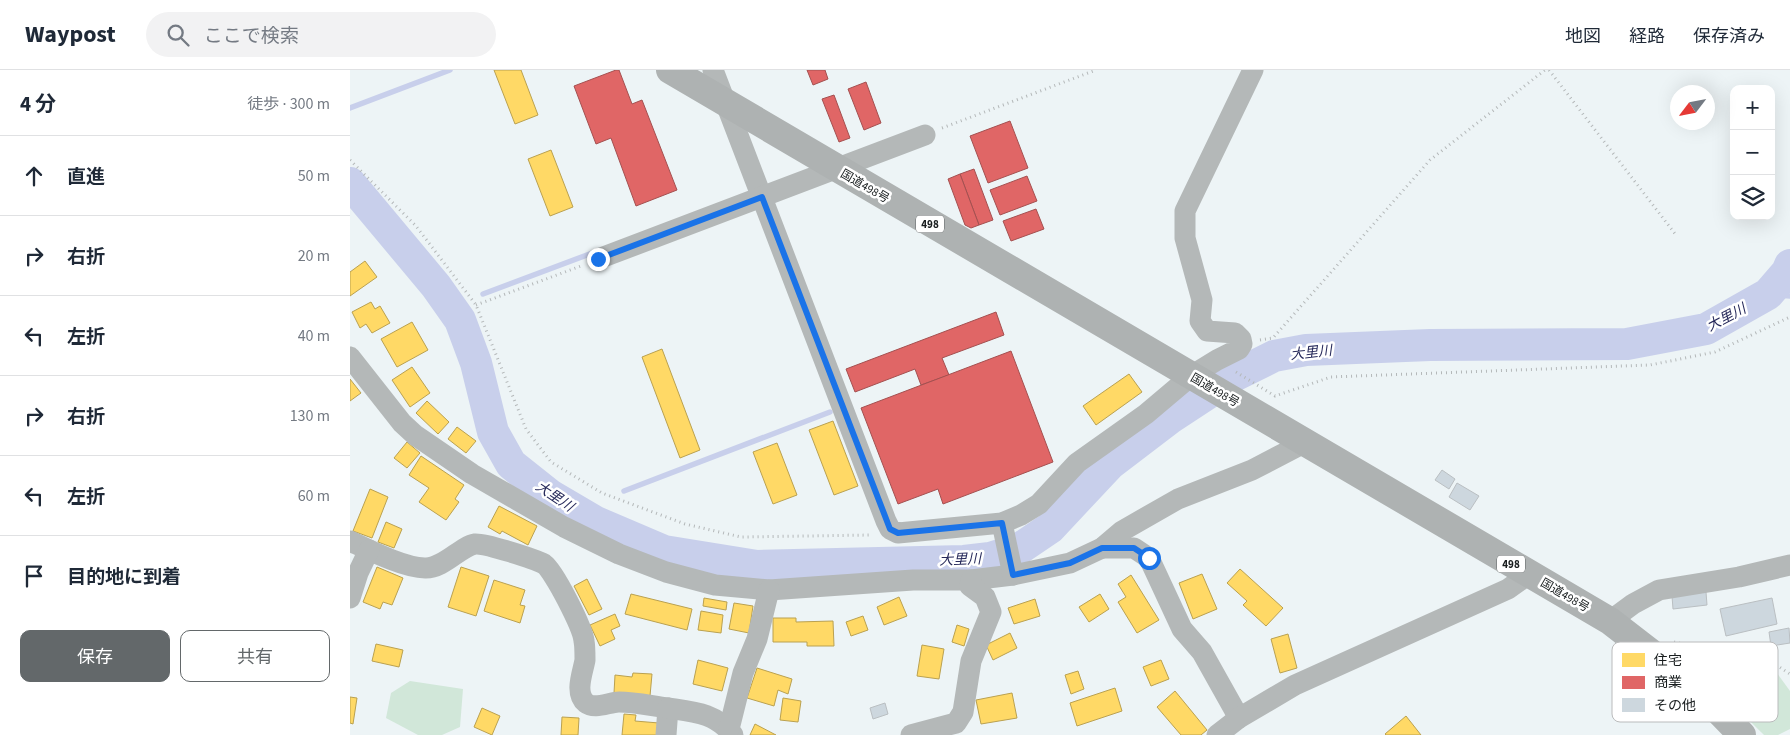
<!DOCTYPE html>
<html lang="ja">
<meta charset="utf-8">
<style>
:root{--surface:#fff;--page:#f2f2f3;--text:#1f2937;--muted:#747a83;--line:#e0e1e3;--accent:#63686a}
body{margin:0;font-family:"Source Sans 3","Noto Sans JP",sans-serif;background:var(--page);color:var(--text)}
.controls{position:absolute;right:15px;top:15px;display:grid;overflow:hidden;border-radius:10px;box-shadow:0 5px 20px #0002}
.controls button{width:45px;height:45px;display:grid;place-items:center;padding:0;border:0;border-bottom:1px solid var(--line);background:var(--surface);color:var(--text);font:25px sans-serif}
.compass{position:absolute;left:1320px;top:15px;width:45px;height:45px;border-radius:50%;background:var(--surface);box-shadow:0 5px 20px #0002;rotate:238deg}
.stop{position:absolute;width:15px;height:15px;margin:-11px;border:4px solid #1a73e8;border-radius:50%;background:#fff}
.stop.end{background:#1a73e8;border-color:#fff;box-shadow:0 1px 5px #0008}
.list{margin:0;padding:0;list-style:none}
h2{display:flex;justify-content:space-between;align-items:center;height:65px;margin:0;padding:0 20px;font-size:21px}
h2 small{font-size:16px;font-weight:400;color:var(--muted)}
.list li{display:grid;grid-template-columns:32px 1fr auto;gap:15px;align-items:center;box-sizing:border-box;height:80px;padding:0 20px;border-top:1px solid var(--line)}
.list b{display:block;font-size:19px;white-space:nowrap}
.list em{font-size:16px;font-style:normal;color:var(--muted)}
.actions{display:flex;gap:10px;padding:15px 20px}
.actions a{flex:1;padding:11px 0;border:1px solid var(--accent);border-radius:10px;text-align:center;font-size:18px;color:var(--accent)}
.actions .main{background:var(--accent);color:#fff}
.icon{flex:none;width:28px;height:28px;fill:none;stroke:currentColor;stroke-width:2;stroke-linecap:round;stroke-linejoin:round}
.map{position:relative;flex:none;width:1440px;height:665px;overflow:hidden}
header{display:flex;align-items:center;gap:30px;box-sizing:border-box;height:70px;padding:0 25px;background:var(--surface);border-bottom:1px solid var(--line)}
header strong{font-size:24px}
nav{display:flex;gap:28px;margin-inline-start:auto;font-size:18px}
.search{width:350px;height:45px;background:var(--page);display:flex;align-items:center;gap:12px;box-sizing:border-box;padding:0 18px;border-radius:28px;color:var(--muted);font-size:19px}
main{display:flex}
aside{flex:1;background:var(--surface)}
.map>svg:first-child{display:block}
</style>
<header>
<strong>Waypost</strong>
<div class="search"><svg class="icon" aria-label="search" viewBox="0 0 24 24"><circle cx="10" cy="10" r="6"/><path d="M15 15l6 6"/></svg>ここで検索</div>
<nav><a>地図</a><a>経路</a><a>保存済み</a></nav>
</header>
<main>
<aside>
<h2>4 分<small>徒歩 · 300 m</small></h2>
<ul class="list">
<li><svg class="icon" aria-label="ahead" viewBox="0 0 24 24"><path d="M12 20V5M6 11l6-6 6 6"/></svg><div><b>直進</b></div><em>50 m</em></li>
<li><svg class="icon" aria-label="right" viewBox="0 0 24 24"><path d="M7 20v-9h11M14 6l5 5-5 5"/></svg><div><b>右折</b></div><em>20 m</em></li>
<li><svg class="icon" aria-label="left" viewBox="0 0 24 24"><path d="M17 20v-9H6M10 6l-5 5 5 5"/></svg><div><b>左折</b></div><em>40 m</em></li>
<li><svg class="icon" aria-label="right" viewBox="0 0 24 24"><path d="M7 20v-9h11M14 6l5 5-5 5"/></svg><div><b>右折</b></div><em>130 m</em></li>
<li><svg class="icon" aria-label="left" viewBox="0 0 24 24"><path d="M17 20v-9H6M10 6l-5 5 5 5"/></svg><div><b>左折</b></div><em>60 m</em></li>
<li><svg class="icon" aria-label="arrive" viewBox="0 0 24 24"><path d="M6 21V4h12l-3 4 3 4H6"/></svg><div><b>目的地に到着</b></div></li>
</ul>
<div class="actions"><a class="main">保存</a><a>共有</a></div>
</aside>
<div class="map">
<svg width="1440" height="665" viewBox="0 0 1440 665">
<rect width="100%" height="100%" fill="#edf4f6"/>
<g fill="#d1e7d9">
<polygon points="1335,587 1424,599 1440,621 1440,659 1428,665 1414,665"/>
<polygon points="60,611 113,619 110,657 92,665 68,665 36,648 41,623"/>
</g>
<g fill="#ffd966" stroke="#baa150">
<polygon points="144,0 171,0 188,45 165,54"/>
<polygon points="201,80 223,137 200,146 178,89"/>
<polygon points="15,191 27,207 0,226 0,202"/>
<polygon points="21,232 25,239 30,236 40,253 22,263 16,254 10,258 2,242"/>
<polygon points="62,252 78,280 47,297 31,269"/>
<polygon points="312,279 350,380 330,388 292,287"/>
<polygon points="62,297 80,323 60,337 42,310"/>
<polygon points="779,304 792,322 746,355 733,336"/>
<polygon points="0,309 11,323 0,331"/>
<polygon points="77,331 99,352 88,364 66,343"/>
<polygon points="483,351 508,416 484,425 459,360"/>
<polygon points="107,357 126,371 116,383 98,369"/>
<polygon points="57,372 70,383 57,398 44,388"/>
<polygon points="427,373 447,425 423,434 403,382"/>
<polygon points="71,386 114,415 105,429 109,432 96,450 69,432 79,418 59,405"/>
<polygon points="20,419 38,427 22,468 3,461"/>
<polygon points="149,436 187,456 178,475 152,461 150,464 138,457"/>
<polygon points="36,452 52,459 44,478 28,472"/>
<polygon points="27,497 53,508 42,535 33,532 30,539 13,532"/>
<polygon points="111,497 139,506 126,546 98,537"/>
<polygon points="890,499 933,538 916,556 893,535 897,531 877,513"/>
<polygon points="852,504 867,539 843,549 829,513"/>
<polygon points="781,505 809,550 787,563 768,532 776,527 768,514"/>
<polygon points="237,509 252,539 239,545 224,516"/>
<polygon points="144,510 175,520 170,535 175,536 170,553 134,541"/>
<polygon points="281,524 342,539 337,560 275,544"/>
<polygon points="750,524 759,539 739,552 729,537"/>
<polygon points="549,527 557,546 534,555 527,537"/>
<polygon points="354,528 377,532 376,540 353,536"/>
<polygon points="685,529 690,546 664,554 658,538"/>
<polygon points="384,533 403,536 399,563 379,559"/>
<polygon points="351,541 373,545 371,563 348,560"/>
<polygon points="265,544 270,556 261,560 265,569 250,576 240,555"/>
<polygon points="513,546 518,560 501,566 496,552"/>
<polygon points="423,548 446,548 446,552 483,551 484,576 457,576 457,572 423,572"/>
<polygon points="607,555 619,559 614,576 602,572"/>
<polygon points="660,563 667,578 643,590 636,575"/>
<polygon points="938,564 947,598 930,603 921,569"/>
<polygon points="26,574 53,580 49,597 22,591"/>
<polygon points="572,575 594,579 589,609 567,606"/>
<polygon points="348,590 378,598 372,621 343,614"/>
<polygon points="811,590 819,609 801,616 793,597"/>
<polygon points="407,598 442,609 438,624 428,620 424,636 397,628"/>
<polygon points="728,601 734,619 721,624 715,605"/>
<polygon points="283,603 302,604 300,626 264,623 265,605 282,607"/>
<polygon points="765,618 772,641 727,656 720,633"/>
<polygon points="825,621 857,660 851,665 831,665 807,637"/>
<polygon points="662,623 667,648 631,654 626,630"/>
<polygon points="0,627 7,628 3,654 0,653"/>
<polygon points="433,628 451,631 448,652 430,650"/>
<polygon points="132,638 150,646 142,665 124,657"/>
<polygon points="274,644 286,645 285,651 309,653 308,665 272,665"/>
<polygon points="1056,646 1071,665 1036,665 1035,664"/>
<polygon points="212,647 229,648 228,665 211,665"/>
<polygon points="405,654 426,665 400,665"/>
</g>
<g fill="#e06666" stroke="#a45050">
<polygon points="266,0 269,0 282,34 292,30 327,120 286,136 261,68 246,74 224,16"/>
<polygon points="457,0 475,0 478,9 463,15"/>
<polygon points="516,12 531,53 514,60 498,19"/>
<polygon points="484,25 500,68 489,72 472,29"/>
<polygon points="660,51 678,98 638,113 620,66"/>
<polygon points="624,99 643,150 629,155 610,104"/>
<polygon points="610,104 629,155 621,158 615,155 598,109"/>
<polygon points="677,106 687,131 650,145 640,120"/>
<polygon points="686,139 694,159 661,171 653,151"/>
<polygon points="646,242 654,265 592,288 599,305 571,315 565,299 505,322 496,299"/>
<polygon points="661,281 703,392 593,434 588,419 548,434 511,338"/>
</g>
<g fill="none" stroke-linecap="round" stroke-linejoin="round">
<g stroke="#c8cfeb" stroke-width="5.5">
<polyline points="0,38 100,0"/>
<polyline points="133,224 245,182"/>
<polyline points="1418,224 1440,226"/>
<polyline points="274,421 480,342"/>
</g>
<polyline stroke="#c8cfeb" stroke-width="32" points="0,113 86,216 110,250 126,293 143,362 161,394 200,425 246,452 314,481 407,496 614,491 640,488 669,479 700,458 760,394 819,349 886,305 924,286 956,280 1080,275 1277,274 1356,259 1418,224 1437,202 1440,195"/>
</g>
<g fill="#cdd7de" stroke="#babfc2">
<polygon points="1092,400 1105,409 1099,419 1085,410"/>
<polygon points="1107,413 1129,426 1120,440 1099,427"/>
<polygon points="1356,522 1357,535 1323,539 1322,526"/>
<polygon points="1422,528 1427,554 1376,566 1370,539"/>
<polygon points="1439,558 1440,573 1421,576 1419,562"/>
<polygon points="535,633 538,644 523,649 520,638"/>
</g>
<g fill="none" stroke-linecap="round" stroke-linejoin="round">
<g stroke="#b4b8b9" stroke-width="3" stroke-dasharray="1 4" stroke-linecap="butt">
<polyline points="1199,0 1326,165"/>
<polyline points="592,58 746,0"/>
<polyline points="0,90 66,156 126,235 176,359 201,392 252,423 335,454 391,467 521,465"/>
<polyline points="126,235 231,196"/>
<polyline points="910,270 923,268 1080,90 1195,0"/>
<polyline points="886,302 925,326 981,307 1300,295 1365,282 1440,247"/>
<polyline points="1324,572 1419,590 1440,604"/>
</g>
<g stroke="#b4b8b8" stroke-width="21">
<polyline points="363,0 536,451 540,459 548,463 652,453 671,445 689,434 727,393 796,344 841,306 867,290 889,279 892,274 891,269 885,263 857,261 850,251 852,230 835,168 835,141 903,0"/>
<polyline points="248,189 575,65"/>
<polyline points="0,287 52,353 65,365 122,404 214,457 269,484 316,502 365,515 419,520 563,510 621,510 663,505 720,493 752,478 772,461 828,429 902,400 954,373"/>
<polyline points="652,453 663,505"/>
<path d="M0,471C19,480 54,498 75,498C93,499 111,476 125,474C135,473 185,489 194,494C204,501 233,558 234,571C235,576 235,584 235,590C233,602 224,623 236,633C245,640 259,632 269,632C285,632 302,636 318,638L316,665"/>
<polyline points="752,478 784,478 799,488 832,559 852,582 889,648"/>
<polyline points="0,528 8,503 19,480"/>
<polyline points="1260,551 1283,534 1309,520 1389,507 1440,495"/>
<path d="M318,638C345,642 365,643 383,665"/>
<polyline points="379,659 393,603 407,569 419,520"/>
<polyline points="561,665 606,653 613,642 621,591 641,542 635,527 620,516 621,510"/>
<polyline points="867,665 889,648 945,615 1158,519 1179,504"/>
</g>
<polyline stroke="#aeb2b2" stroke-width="28" points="320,0 1260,551 1313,592 1361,633 1392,665"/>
</g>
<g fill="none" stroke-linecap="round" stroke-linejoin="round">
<polyline stroke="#1a73e8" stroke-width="6" points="248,189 412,127 540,459 548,463 652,453 663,505 720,493 752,478 784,478 799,488"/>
</g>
<g text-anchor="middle" stroke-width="5" stroke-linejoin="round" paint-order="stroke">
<g fill="#fff" stroke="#5d6162" stroke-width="1">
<rect x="566" y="145.5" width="28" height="17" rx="4"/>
<rect x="1147" y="485.5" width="28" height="17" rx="4"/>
</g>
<g font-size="11" font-weight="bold" fill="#181d1e">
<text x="580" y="158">498</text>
<text x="1161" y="498">498</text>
</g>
<g font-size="12" fill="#181d1e" stroke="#fff">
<text transform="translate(515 116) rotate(30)" y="4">国道498号</text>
<text transform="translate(865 320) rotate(30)" y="4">国道498号</text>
<text transform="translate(1215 525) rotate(30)" y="4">国道498号</text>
</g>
<g font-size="14" font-style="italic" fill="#26295a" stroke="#fff">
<text transform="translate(1376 247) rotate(-28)" y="5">大里川</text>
<text transform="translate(961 282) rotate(-6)" y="5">大里川</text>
<text transform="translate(205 426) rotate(34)" y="5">大里川</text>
<text transform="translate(610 489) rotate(-2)" y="5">大里川</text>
</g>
</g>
<rect x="1262" y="572" width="166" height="80" rx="8" fill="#fff" stroke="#babbbc" stroke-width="1"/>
<rect x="1272" y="583" width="23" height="14" fill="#ffd966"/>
<rect x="1272" y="606" width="23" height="13" fill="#e06666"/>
<rect x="1272" y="628" width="23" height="14" fill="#cdd7de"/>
<g font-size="14" fill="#181d1e">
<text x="1304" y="595">住宅</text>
<text x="1304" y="617">商業</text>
<text x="1304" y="640">その他</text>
</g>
</svg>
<div class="controls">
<button>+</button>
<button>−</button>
<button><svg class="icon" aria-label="layers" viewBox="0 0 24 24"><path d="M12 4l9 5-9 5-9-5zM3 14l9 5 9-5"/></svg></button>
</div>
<svg class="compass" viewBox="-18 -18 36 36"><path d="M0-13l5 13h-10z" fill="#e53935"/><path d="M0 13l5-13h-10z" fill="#747a83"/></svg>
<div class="stop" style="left:799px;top:488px"></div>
<div class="stop end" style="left:248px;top:189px"></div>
</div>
</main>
